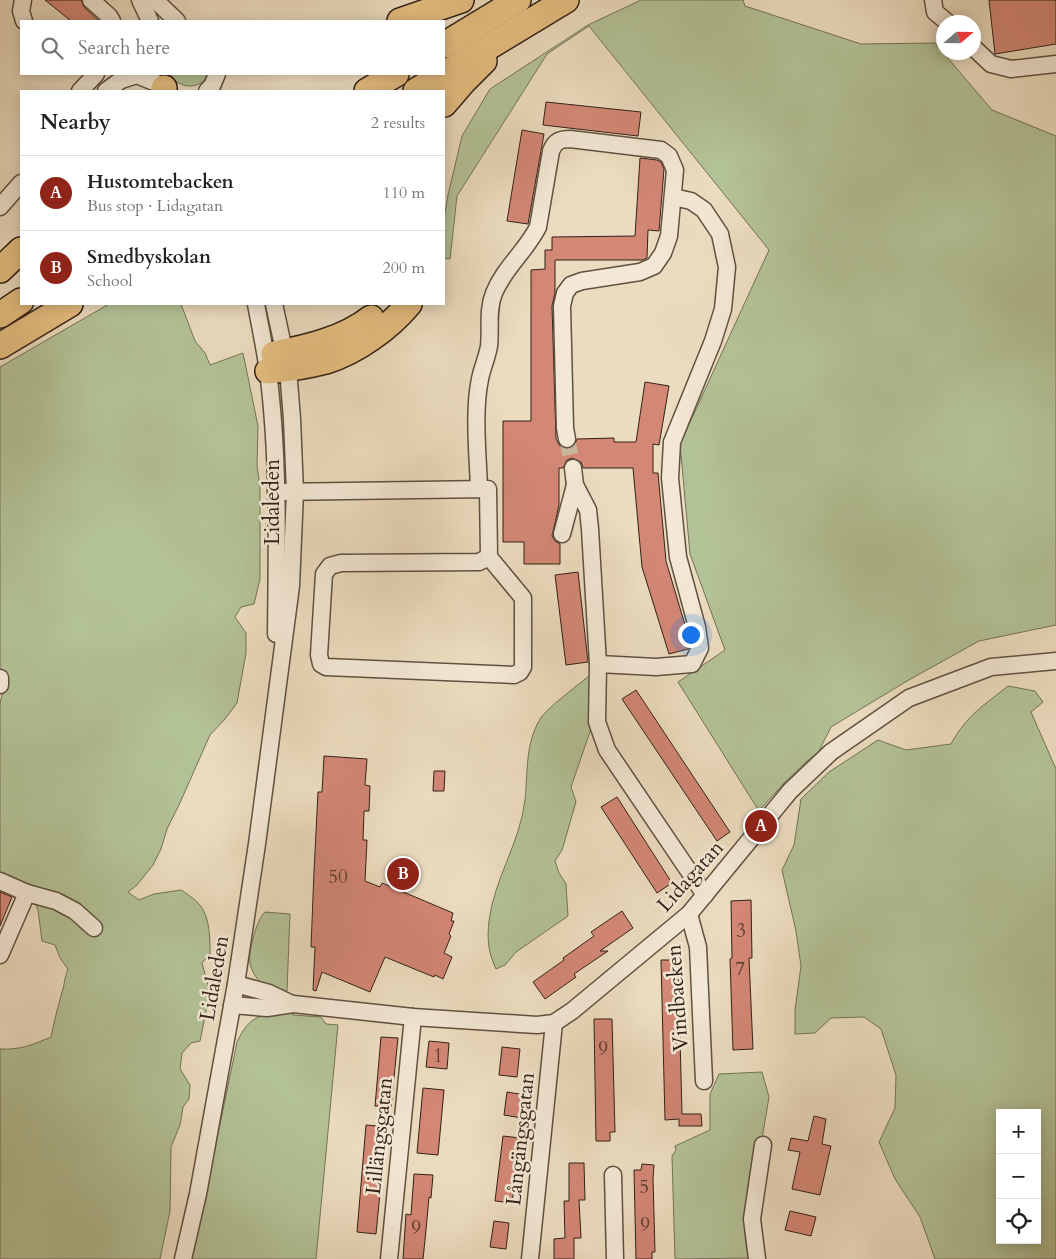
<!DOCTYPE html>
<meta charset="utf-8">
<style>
:root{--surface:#fff;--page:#f6f6f6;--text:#222;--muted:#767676;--line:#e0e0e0;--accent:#8f2418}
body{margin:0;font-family:Cardo,serif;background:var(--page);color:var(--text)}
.controls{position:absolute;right:15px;bottom:15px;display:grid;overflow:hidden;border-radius:0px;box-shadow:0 2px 12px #0003}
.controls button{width:45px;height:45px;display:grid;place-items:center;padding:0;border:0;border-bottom:1px solid var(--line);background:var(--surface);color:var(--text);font:25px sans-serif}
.compass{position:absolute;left:936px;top:15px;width:45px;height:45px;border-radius:50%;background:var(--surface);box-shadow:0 2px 12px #0003;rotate:70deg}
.you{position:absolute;left:690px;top:634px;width:18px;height:18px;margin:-12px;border:4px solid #fff;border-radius:50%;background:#1a73e8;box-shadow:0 0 0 8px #1a73e833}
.badge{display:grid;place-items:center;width:32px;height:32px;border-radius:50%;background:var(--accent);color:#fff;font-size:16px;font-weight:700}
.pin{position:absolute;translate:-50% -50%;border:2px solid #fff;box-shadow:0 1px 5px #0006}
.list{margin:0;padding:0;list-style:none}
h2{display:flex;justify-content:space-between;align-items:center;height:65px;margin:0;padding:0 20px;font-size:21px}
h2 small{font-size:16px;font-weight:400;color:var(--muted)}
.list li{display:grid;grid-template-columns:32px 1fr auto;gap:15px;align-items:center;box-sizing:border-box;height:75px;padding:0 20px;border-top:1px solid var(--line)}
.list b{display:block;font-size:19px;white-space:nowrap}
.list p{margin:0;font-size:16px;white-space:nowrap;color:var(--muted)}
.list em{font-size:16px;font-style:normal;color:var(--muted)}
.icon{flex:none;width:28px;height:28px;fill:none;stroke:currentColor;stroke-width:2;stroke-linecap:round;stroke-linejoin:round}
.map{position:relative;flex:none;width:1056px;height:1259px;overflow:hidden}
.search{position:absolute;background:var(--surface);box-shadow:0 2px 12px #0003;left:20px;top:20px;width:425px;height:55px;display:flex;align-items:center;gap:12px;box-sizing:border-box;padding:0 18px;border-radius:0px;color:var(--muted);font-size:19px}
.panel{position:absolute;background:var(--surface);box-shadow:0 2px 12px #0003;left:20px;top:90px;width:425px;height:215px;border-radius:0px}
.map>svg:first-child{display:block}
</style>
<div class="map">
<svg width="1056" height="1259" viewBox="0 0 1056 1259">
<rect width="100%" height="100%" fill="#ecdcbf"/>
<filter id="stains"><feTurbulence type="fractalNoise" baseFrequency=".004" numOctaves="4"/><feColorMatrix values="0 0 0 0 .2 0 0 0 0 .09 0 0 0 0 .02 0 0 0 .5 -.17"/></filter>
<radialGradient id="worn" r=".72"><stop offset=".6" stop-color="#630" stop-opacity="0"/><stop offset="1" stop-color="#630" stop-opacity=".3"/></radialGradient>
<g fill="#b3c296" stroke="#737256" fill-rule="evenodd">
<polygon points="641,0 743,0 745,6 861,44 935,43 992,110 1056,136 1056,625 979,641 907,681 831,727 818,753 807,761 784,783 759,811 678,682 725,650 690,554 680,444 769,250 589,26 547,54 457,196 450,259 444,258 444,218 448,195 462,136 490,89 588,25"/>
<path d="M170,74H209C201,90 179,90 170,74Z"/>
<path d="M109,304H181L195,341L205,353L210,365L243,353L258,426L257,466L260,486V579L254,604L241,607L235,617L246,633V653L237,703L225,719L210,735L179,805L167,829L161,849L153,865L137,885L128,892L139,900L154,894L181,890C187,894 195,899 200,905C210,918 210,938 210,954L202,963L210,992L200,1041L191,1043L182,1053L180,1069L190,1085L189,1099L183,1107L180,1125L171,1147L170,1211L160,1259H0V1049C21,1050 32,1045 51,1037C54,1021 58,1007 62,992C65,983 64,979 68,969L60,958L55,945L42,941L38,910L34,900L0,876V704L6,675L0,676V367Z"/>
<polygon points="283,377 287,476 284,465 277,388 279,378"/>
<path d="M589,676L593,681V723L571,787L576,802L562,850L555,861L559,873L566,884L568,916L516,952L505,965L496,969C488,952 487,939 489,921C494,879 520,843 525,800C528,771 525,745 540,719C546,709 578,685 589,676Z"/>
<path d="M1008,686L1035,691L1043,702L1031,712L1056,769V1259H935L920,1217L895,1179L879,1142L895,1108L896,1075L881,1029L864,1017L831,1018L815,1033L795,1034V1010L801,966L796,931L782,870L794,845L801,799L829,772L878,740L906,750L951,744C966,716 984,705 1008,686ZM1000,1113H1037V1240H1000Z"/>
<path d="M265,912L290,914L287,991C279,989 267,988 261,983C256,978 251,970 250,963C248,951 257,919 265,912Z"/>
<path d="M293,1013V1015L321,1017L326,1024L338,1025L316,1259H192L237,1042C251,1012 263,1015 293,1013Z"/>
<polygon points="762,1072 769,1097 762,1139 752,1258 675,1259 672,1156 676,1150 675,1146 710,1130 710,1094 719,1074"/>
</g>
<g fill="#d38775" stroke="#332117">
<polygon points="45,0 81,0 84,7 99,21 71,21"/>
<polygon points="989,0 1056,0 1056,44 995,54"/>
<polygon points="546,102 641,112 638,136 543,125"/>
<polygon points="522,130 544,134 528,224 507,221"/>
<polygon points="640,158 657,160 661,162 664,169 659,231 648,230 647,258 643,260 555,260 555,293 552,306 556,439 560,446 568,449 574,446 577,439 614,438 614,442 636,442 645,382 669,386 659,445 653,444 653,473 658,473 666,561 688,635 690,646 688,649 669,654 642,567 633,468 583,468 581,462 572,458 567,460 563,468 559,468 559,505 552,536 555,541 560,544 560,564 524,564 524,542 503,542 503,421 531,421 531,270 545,269 545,250 552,250 552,237 635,236"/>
<polygon points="578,572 588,662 566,665 555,575"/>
<polygon points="636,690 730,832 717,841 622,699"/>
<polygon points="324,756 367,759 365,785 370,786 369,811 364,811 363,840 367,840 365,881 380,887 382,883 453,913 451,921 454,921 449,934 451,936 444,953 452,957 443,979 435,975 434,977 385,957 370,992 322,972 316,991 313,990 315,947 311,947 314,872 318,792 322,792"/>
<polygon points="434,771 445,771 444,791 433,791"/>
<polygon points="617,797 672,883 657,893 601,807"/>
<polygon points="0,892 12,897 0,926"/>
<polygon points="751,900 752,958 749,958 753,1049 733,1050 730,959 732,958 731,901"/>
<polygon points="622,911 633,928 600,951 608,951 574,974 576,977 545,999 533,982 564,960 563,958 594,936 591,932"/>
<polygon points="661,960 678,960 682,1114 701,1114 702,1126 679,1126 679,1119 665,1120"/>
<polygon points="594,1019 612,1019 615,1132 610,1132 610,1141 596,1141"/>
<polygon points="381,1037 398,1038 391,1107 375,1106"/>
<polygon points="429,1041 449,1043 447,1069 426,1067"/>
<polygon points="502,1047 520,1049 517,1077 499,1075"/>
<polygon points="423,1088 444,1090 438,1155 417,1153"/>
<polygon points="507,1092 525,1095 522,1118 504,1115"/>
<polygon points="814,1116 826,1119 822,1144 831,1146 820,1195 792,1189 800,1152 788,1150 791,1138 808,1141"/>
<polygon points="366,1125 388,1127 386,1151 384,1151 376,1234 357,1232"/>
<polygon points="503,1136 520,1138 512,1203 495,1201"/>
<polygon points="569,1163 584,1163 585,1200 579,1200 581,1238 574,1238 574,1259 554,1259 554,1239 565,1238 564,1201 569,1201"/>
<polygon points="642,1164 654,1165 653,1178 655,1252 652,1252 652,1259 636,1259 634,1170 641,1170"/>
<polygon points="414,1174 433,1175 431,1198 429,1197 425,1240 423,1259 403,1259 406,1214 411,1215"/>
<polygon points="790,1211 816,1217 811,1236 785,1230"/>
<polygon points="494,1221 509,1223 506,1249 490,1247"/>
</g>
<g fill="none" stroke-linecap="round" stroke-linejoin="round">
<polyline stroke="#c7b79d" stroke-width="16" stroke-dasharray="16 8" stroke-linecap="butt" points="567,439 573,468"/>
<g stroke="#615041" stroke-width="19">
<g id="minor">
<polyline points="23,0 21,11 24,21"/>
<polyline points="91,0 109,16 112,21"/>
<polyline points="140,0 150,21"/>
<polyline points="155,0 177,21"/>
<polyline points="933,0 935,12 947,22"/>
<polyline points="974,48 991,64 1011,69 1056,64"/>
<polyline points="80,91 96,74"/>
<polyline points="106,91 121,80 137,75 161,85"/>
<polyline points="207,91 212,86 217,74"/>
<polyline points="0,207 21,183"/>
<path d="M256,304C260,326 265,349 268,371C279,458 277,546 276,634"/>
<polyline points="573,468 575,485 588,510 590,529 598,664 597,722 607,750 705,895"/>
<path d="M479,489C478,456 473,412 480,379C482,368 487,358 489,346C491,328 487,310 494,293C504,268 526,251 538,227L551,151C555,141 560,139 570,139L661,150L669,156L675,170L669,236L663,253L654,266L640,272L582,281L571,285L565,293L562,306L565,428L567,439"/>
<polyline points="276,492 488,489 489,557 523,598 523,667 520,672 514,675 326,667 321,664 319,655 324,574 330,566 341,563 479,562 489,557"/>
<polyline points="562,534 575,485"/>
<polyline points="598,664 656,667 692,664 700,648 697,627 678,557 670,478 672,442 713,341 723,309 727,267 720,234 704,210 691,201 673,197"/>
<polyline points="0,678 0,685"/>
<polyline points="0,881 27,893 56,901 75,911 94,928"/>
<polyline points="689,914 698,947 704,1081"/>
<polyline points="0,955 27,893"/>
<polyline points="236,984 269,993 292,1004"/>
<polyline points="232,1005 267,1008 293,1004 413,1017 537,1025 554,1023 572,1011 689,914 790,791 831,752 909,698 991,667 1056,661"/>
<polyline points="613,1175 615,1259"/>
<polyline points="183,1259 198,1194 236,984 257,844 291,586 295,492 292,419 288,369 274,304"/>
<polyline points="389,1259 413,1017"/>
<polyline points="530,1259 554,1023"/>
<polyline points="757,1259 752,1219 763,1145"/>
</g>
</g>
<g stroke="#332117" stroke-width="28">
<g id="highway">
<polyline points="400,21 461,0"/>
<polyline points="444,45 518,0"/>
<polyline points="164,88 164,91"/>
<polyline points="367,91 396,74"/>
<polyline points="416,91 566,0"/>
<polyline points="444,104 463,82 484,61"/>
<polyline points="0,270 21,250"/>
<polyline points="0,315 21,301"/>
<polyline points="0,346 70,304"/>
<path d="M274,354C307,348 344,339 371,318"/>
<path d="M268,371C287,369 307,366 326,361C356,352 389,328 409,304"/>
</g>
</g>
<use href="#minor" stroke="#f3e8d5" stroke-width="16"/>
<use href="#highway" stroke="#e6be80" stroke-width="25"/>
</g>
<g text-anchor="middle" stroke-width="5" stroke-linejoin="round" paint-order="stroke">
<g font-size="19" fill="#5b3a2e">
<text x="338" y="883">50</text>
<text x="741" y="937">3</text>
<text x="740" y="975">7</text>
<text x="603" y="1055">9</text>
<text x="438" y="1062">1</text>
<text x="644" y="1193">5</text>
<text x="645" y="1231">9</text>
<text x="416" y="1234">9</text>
</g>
<g font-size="21" fill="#332117" stroke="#f3e8d5">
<text transform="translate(272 502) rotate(-90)" y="7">Lidaleden</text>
<text transform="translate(690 876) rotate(-48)" y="7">Lidagatan</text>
<text transform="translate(214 978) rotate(-80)" y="7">Lidaleden</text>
<text transform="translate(677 998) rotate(-94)" y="7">Vindbacken</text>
<text transform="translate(379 1136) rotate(-84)" y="7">Lillängsgatan</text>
<text transform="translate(520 1139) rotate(-84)" y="7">Långängsgatan</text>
</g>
</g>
<rect width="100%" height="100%" filter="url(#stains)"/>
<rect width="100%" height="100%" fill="url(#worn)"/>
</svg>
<div class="controls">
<button>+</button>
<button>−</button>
<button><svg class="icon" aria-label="locate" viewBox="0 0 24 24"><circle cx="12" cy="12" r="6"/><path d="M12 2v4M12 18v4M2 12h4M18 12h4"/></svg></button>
</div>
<svg class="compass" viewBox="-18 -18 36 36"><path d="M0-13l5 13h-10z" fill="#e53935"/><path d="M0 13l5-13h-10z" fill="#767676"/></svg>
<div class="you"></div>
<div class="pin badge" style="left:761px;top:826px">A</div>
<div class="pin badge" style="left:403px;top:874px">B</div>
<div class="search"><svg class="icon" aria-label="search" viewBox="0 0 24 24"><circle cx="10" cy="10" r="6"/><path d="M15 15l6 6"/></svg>Search here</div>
<section class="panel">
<h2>Nearby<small>2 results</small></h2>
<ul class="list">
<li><span class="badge">A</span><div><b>Hustomtebacken</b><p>Bus stop · Lidagatan</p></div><em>110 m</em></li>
<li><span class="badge">B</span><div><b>Smedbyskolan</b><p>School</p></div><em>200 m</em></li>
</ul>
</section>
</div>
